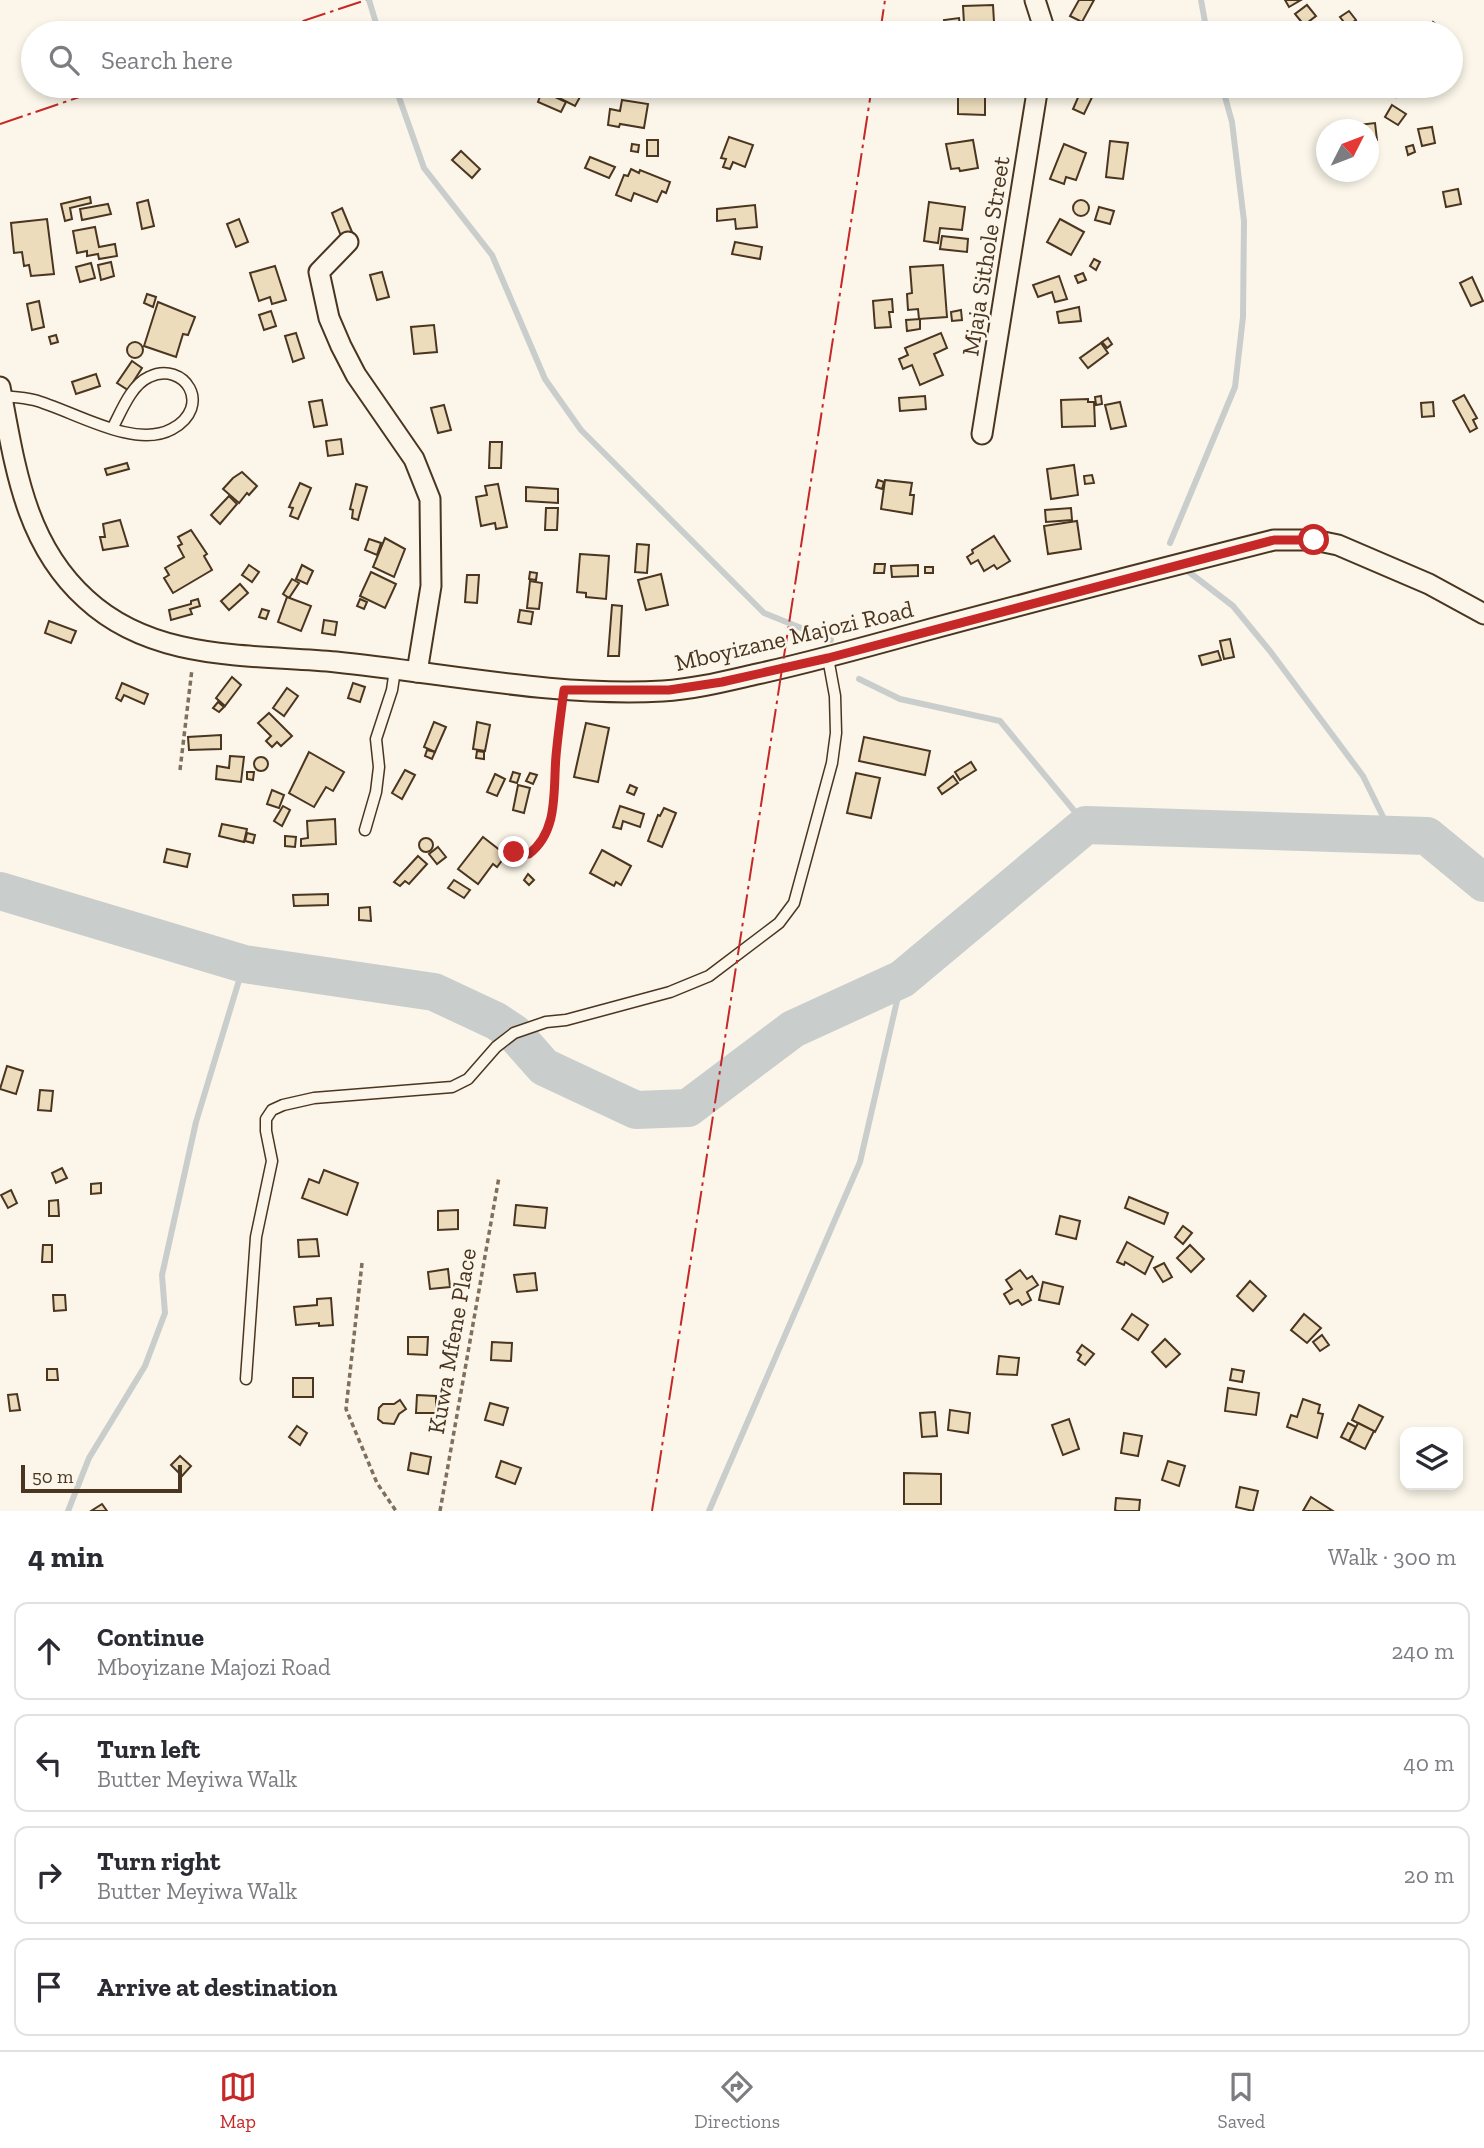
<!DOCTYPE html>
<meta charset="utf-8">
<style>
:root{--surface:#fff;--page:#f2f2f3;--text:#2b2b33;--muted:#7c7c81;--line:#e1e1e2;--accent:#c62828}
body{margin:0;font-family:"Zilla Slab",serif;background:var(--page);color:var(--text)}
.controls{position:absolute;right:21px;bottom:21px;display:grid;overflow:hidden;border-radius:14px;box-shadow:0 4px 10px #0003}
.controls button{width:63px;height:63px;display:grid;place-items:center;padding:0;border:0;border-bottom:2px solid var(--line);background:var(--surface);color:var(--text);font:35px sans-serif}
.compass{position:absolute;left:1316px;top:119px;width:63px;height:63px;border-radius:50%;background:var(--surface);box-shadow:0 4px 10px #0003;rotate:48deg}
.scale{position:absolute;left:21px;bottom:18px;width:161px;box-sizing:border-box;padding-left:7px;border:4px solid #4a3520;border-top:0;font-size:19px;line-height:24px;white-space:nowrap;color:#4a3520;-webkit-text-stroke:5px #fbf6e9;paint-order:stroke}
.stop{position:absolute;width:21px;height:21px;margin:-16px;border:5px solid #c62828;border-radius:50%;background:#fff}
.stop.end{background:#c62828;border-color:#fff;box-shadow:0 2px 7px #0008}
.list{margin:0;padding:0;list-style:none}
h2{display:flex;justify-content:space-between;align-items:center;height:91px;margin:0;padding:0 28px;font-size:30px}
h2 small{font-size:23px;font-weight:400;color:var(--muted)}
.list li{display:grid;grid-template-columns:46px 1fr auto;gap:21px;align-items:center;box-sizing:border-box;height:98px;margin:0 14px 14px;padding:0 14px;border:2px solid var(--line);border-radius:14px}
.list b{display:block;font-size:26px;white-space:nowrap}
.list p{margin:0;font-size:23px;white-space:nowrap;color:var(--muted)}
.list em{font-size:23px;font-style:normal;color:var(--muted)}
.icon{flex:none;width:38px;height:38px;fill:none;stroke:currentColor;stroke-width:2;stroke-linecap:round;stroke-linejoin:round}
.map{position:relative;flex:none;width:1484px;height:1511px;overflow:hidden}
.search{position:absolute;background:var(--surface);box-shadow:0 4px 10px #0003;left:21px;right:21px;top:21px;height:77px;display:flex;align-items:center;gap:18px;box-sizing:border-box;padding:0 24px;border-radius:38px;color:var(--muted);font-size:26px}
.sheet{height:539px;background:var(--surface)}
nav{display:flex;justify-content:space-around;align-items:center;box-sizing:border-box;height:98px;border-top:2px solid var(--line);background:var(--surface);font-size:19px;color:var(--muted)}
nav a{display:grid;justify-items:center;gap:4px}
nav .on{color:var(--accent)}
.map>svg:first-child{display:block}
</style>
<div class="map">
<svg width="1484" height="1511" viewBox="0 0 1484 1511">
<rect width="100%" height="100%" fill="#fbf6e9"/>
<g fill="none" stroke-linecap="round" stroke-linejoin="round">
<g stroke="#c9cecd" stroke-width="6">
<polyline points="369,0 379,33"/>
<polyline points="1201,0 1207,33"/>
<polyline points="395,86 424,168 492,255 545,379 581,430 764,613 831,640"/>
<polyline points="1170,543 1235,387 1243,317 1244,221 1232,122 1222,86"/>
<polyline points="1185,569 1233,606 1270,651 1363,776 1392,835"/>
<polyline points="859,679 900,699 1000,721 1086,825"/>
<polyline points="68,1511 89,1458 145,1366 165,1313 162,1275 196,1122 244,964"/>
<polyline points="709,1511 860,1162 902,979"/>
</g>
<polyline stroke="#c9cecd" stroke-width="38" points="0,891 244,964 434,992 496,1021 514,1033 544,1067 636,1110 688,1108 793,1029 902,979 1086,825 1427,836 1484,883"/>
</g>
<g fill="#ecdcbc" stroke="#4a3520" stroke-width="2">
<polygon points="1079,0 1094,0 1082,22 1070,16"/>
<polygon points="1285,0 1301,0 1289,7"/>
<polygon points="993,5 994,22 964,24 963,6"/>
<polygon points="1307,5 1316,16 1304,25 1295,14"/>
<polygon points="1349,11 1356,20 1347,26 1340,17"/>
<polygon points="959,18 961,33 946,33 944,20"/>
<polygon points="1433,22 1442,29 1439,33 1429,33 1426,31"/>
<polygon points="973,27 1015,30 1015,33 972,33"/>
<polygon points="1083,86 1095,91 1084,114 1073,109"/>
<polygon points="1393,86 1401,90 1396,97 1389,92"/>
<polygon points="1422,86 1438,86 1432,95"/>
<polygon points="561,88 580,97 575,106 557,97"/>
<polygon points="542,91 566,102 561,112 538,102"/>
<polygon points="958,91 985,91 985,115 958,114"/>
<polygon points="622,100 648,104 644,128 620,124 619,127 608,125 610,109 620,111"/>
<polygon points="1392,105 1406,114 1398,125 1385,117"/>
<polygon points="1375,123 1377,140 1368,141 1368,130 1359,130 1359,125"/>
<polygon points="1432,127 1435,143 1422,146 1418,129"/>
<polygon points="729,137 753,145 745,167 733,162 730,169 723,167 726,159 721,158"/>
<rect x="647" y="140" width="11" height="16"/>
<polygon points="973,140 978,168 960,171 959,168 951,169 946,144"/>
<polygon points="1110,141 1128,143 1123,179 1106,177"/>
<polygon points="632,144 639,145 638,152 631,151"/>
<polygon points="1064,144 1086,153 1076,180 1066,177 1064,184 1050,179"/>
<polygon points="1413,145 1415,152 1408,155 1406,147"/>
<polygon points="461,151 480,169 472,178 452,160"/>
<polygon points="590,157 615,167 609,178 585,168"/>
<polygon points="631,169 639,173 640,170 670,182 666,193 662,191 657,202 634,193 631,201 616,195 624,175 628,176"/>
<polygon points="1458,189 1461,204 1446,207 1443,192"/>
<polygon points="90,197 91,203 70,208 72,219 65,221 61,204"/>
<circle cx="1081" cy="208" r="8"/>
<polygon points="148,200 154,226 142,229 137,203"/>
<polygon points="929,202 965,207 962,230 940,228 938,243 924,241"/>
<polygon points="108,204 111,214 82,220 80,209"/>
<polygon points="755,205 757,227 736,229 735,219 717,221 717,209"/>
<polygon points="1099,207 1114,211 1110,224 1095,220"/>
<polygon points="342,208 352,232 341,236 332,213"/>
<polygon points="47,219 54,274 31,276 29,265 24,266 22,252 14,253 11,223"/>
<polygon points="239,219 248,242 236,247 227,224"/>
<polygon points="1060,219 1084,232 1071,255 1047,242"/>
<polygon points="95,227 99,247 115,244 117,256 99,259 98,254 87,256 87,251 77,253 73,231"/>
<polygon points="942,236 968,239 967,252 940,249"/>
<polygon points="735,242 762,247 760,259 732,254"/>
<polygon points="1094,259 1100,262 1096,270 1090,266"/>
<polygon points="111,262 114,276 101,280 98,265"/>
<polygon points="91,263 95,278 80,282 76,267"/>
<polygon points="943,265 947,317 919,319 918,309 908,310 907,294 912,293 910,267"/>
<polygon points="275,266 286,300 272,304 270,297 259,301 250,273"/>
<polygon points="382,272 389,297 377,300 370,275"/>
<polygon points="1083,273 1086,280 1078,283 1075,276"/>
<polygon points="1059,276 1067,299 1055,302 1052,292 1038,297 1033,285"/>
<polygon points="1472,277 1483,301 1471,306 1460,283"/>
<polygon points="147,294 156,297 153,307 144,303"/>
<polygon points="892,299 893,312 889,312 891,327 875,328 873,301"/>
<polygon points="39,301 44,327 32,330 27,304"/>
<polygon points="158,302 195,317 188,335 183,334 176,357 144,346"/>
<polygon points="1079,307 1081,321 1059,323 1057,312"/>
<polygon points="961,310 962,320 952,321 951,312"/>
<polygon points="271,311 276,326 264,330 259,315"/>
<polygon points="920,319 920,329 907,331 906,320"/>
<polygon points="434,325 437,352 414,354 411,327"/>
<polygon points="296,333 304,358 293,362 285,336"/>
<polygon points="941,333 947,348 934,354 943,375 920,385 912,365 903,369 899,359 908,355 905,348"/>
<polygon points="56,335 58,342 51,344 49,337"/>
<polygon points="1108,338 1112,344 1107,348 1102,342"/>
<circle cx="135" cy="350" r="8"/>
<polygon points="1101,343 1108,353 1088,368 1080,358"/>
<polygon points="132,361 142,368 128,390 117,383"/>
<polygon points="96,374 100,386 76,394 72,382"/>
<polygon points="1464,395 1477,418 1473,420 1477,428 1470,432 1453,401"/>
<polygon points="925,396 926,409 900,411 899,398"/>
<polygon points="1101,396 1102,404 1096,405 1095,397"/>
<polygon points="1088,399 1088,402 1094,402 1095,426 1062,427 1061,400"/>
<polygon points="322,400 327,425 314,427 309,402"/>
<polygon points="1120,402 1126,426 1111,429 1105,405"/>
<polygon points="1433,402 1434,416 1422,417 1421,403"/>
<polygon points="444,405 451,430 438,433 431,408"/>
<polygon points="341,439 343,454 328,456 326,441"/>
<polygon points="490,442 502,442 501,468 489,468"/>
<polygon points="127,463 129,469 107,475 105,469"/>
<polygon points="1074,465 1078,495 1051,499 1047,469"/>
<polygon points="242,472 257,486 249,495 247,493 239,503 223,489 233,478"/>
<polygon points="1092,475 1094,483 1085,484 1084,476"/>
<polygon points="878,480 884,482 882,489 876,487"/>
<polygon points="885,480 912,483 910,495 914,495 912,514 881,509"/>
<polygon points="300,483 311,488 298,519 290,516 293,508 289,507"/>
<polygon points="356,484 367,487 358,520 352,518 353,510 350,509"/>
<polygon points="498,484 507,527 496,529 495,523 481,526 476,497 487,495 485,486"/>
<polygon points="526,487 558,489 558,503 526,501"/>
<polygon points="229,496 237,504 220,524 211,515"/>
<polygon points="546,508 558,508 557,530 545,530"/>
<polygon points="1071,508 1072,520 1046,522 1045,510"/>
<polygon points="120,520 128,546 103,550 100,537 105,537 103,524"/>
<polygon points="1077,521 1081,549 1048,554 1044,526"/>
<polygon points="191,530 207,554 204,556 212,570 173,593 164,578 169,575 165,568 184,557 178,546 182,544 178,537"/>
<polygon points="994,536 1010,561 997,569 994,565 984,571 978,560 971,564 967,557 973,553 972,550"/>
<polygon points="385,538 405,549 394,577 373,567"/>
<polygon points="369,539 381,543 377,555 365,550"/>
<polygon points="637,544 649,545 647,573 635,572"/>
<polygon points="580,554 609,556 606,599 586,597 586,593 577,592"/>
<polygon points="875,564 885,564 884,573 874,573"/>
<polygon points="249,565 259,572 252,582 242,575"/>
<polygon points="302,565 313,571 307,584 296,579"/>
<polygon points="918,565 918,576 892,577 891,566"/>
<rect x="925" y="567" width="8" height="6"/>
<polygon points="371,572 396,584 385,608 360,596"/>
<polygon points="530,572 537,573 536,580 529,579"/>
<polygon points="661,574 668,605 646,610 638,580"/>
<polygon points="467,575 479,575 477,603 465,602"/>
<polygon points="292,579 299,583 289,598 283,594"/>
<polygon points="530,581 542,583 539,609 527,608"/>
<polygon points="240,584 248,593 229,610 221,601"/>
<polygon points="287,597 311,606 301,631 278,622"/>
<polygon points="198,599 200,606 190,609 192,614 171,620 169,610 191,604 191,601"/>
<polygon points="360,599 367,602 364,609 357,606"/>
<polygon points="612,605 622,606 619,656 608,656"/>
<polygon points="262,609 269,611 266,619 259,617"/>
<polygon points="520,610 533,612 531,624 518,622"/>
<polygon points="324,620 337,622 335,635 322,633"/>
<polygon points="49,621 76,631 71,643 45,633"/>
<polygon points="1230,639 1234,657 1224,659 1220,641"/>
<polygon points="1218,651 1221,660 1202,665 1199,656"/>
<polygon points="232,677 241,685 225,706 216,698"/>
<polygon points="122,683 148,694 144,704 124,695 121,701 116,698"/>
<polygon points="353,683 365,687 360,702 348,698"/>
<polygon points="287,688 298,696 284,716 273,708"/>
<polygon points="218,702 224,707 219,712 213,708"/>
<polygon points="269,713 292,736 281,746 277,742 272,747 266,741 271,736 258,723"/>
<polygon points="434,722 446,727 435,752 424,747"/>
<polygon points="477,722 490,725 485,751 473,749"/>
<polygon points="586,723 609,728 598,782 574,777"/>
<polygon points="221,735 221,749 189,750 188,737"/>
<polygon points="864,737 930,751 925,775 859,761"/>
<polygon points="427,750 435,752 432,759 425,756"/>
<polygon points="477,751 484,752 484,759 476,758"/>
<polygon points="309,752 344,772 333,791 326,787 314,807 289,793"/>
<polygon points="230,756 244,757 241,782 216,779 217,766 229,768"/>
<circle cx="261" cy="764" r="7"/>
<polygon points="971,762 976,770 960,780 955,772"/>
<polygon points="405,770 415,775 402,799 392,793"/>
<polygon points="247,772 254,772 253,780 247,779"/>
<polygon points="513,772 520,774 517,783 510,781"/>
<polygon points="530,773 537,775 533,784 526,781"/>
<polygon points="856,773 880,778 871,818 847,813"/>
<polygon points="495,774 505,779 497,796 487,792"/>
<polygon points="953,776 958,783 942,794 938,788"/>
<polygon points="518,785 530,788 524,813 513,810"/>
<polygon points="630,785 637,788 634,795 627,792"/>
<polygon points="272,790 284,795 279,808 267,804"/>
<polygon points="283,806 290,810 282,826 274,821"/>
<polygon points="620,806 644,814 640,827 623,821 621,829 613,827"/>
<polygon points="664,808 676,813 662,847 648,841 658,815 660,816"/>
<polygon points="335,819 336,844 301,846 301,839 308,838 307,821"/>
<polygon points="222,824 247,829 244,842 219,836"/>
<polygon points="247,833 255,835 253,843 245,841"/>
<polygon points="285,836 296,837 295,847 285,846"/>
<polygon points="483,837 506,855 497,867 493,864 478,884 458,869"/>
<circle cx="426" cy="845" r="7"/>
<polygon points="438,847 446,857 437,864 429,854"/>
<polygon points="167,849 190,854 187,867 164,862"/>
<polygon points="602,850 631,866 621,885 616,882 614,886 590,873"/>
<polygon points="418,856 427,864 409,884 405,881 400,886 394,882"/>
<polygon points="528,874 534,880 529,885 524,880"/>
<polygon points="454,880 470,890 464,898 448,888"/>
<polygon points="328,894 328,905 294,906 293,895"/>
<polygon points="370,907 371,921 359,920 359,908"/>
<polygon points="7,1066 23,1071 16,1094 0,1089"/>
<polygon points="40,1090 53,1091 51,1111 38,1110"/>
<polygon points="62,1168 67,1178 56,1183 52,1173"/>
<polygon points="324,1170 358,1183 347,1215 302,1198 309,1179 319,1183"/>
<polygon points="101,1183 101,1193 91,1194 91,1184"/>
<polygon points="11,1190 17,1203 8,1208 1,1195"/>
<polygon points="1129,1197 1168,1213 1164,1224 1125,1208"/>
<polygon points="58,1200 59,1216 49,1216 49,1201"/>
<polygon points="516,1205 547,1208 545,1228 514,1225"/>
<polygon points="458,1210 458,1229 438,1230 438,1211"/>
<polygon points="1060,1216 1080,1221 1076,1239 1056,1234"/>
<polygon points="1183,1226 1192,1233 1183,1244 1175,1237"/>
<polygon points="317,1239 319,1256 299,1257 298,1240"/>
<polygon points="1127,1242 1153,1257 1145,1274 1125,1262 1124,1265 1117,1262"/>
<polygon points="43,1245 52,1245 52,1262 42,1262"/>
<polygon points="1190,1245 1204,1259 1191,1272 1177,1258"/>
<polygon points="1164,1263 1172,1277 1163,1282 1154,1268"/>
<polygon points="448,1269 450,1287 430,1289 428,1272"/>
<polygon points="1020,1270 1027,1279 1032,1276 1038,1285 1027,1292 1031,1300 1022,1305 1018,1300 1010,1304 1004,1294 1012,1289 1006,1280"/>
<polygon points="535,1273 537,1290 517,1292 514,1275"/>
<polygon points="1250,1281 1266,1296 1253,1311 1237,1296"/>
<polygon points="1043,1282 1063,1287 1059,1304 1039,1300"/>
<polygon points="53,1295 65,1295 66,1310 54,1311"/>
<polygon points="331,1298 333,1325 319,1326 319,1323 296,1325 294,1307 317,1305 317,1299"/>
<polygon points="1132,1314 1148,1325 1138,1340 1122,1329"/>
<polygon points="1304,1314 1321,1328 1307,1343 1291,1330"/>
<polygon points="1322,1335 1329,1345 1320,1351 1313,1342"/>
<polygon points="408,1337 428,1337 427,1355 408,1354"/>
<polygon points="1165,1339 1180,1354 1166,1367 1152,1352"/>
<polygon points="492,1342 512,1343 511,1361 491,1360"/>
<polygon points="1082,1345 1094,1354 1085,1365 1078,1360 1081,1355 1077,1352"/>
<polygon points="999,1356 1019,1358 1017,1375 997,1374"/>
<polygon points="47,1369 57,1369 58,1380 47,1380"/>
<polygon points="1232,1369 1244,1371 1242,1382 1230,1380"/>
<rect x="293" y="1378" width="20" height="19"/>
<polygon points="1228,1388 1259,1393 1256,1415 1225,1411"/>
<polygon points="17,1394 20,1410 10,1411 8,1395"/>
<polygon points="417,1395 436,1396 436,1413 416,1413"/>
<polygon points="1303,1399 1320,1405 1318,1413 1323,1414 1317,1438 1287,1427 1291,1415 1297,1417"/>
<polygon points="400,1400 406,1409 399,1414 394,1424 383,1423 378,1419 379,1408 383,1404 394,1404"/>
<polygon points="490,1403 508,1408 503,1425 485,1420"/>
<polygon points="1359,1405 1383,1417 1375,1432 1352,1420"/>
<polygon points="950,1410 970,1413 968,1433 948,1430"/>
<polygon points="935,1412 937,1436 922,1437 920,1413"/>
<polygon points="1069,1419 1079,1449 1063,1455 1052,1425"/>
<polygon points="1348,1423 1356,1427 1349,1441 1341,1437"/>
<polygon points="1358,1423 1374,1431 1365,1449 1349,1441"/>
<polygon points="297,1426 307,1433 300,1445 289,1437"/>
<polygon points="1124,1433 1142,1436 1138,1456 1121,1453"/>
<polygon points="411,1453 431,1457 428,1474 408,1470"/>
<polygon points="180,1456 191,1466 182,1476 171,1465"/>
<polygon points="501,1461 521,1468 515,1484 496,1477"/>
<polygon points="1168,1461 1185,1466 1179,1486 1162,1480"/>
<polygon points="904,1473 941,1474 941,1504 904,1504"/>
<polygon points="1240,1487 1258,1491 1253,1511 1236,1507"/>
<polygon points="1311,1497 1333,1511 1303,1511"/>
<polygon points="1116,1498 1140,1500 1139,1511 1117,1511 1115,1510"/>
<polygon points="102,1504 107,1511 91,1511"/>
</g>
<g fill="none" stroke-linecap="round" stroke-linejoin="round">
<g stroke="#4a3520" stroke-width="13">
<g id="service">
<path d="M2,396C12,397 23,397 34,400C72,410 134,450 172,429C214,406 184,360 149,377C131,385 121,412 112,429"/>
<polyline points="365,830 376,792 379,767 376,739 392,690 395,670"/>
<polyline points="246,1379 256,1237 272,1161 266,1131 266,1119 272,1110 283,1105 314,1098 452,1087 468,1079 496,1047 514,1033 546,1022 566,1020 670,992 709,976 779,923 794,903 832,763 836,733 835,696 828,658"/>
</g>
</g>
<g stroke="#4a3520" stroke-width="23">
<g id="minor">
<polyline points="1035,0 1043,25 1043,33"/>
<polyline points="348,242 319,272 329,318 341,346 356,375 414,459 430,499 431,586 417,672"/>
<path d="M0,387C15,465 24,543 86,599C154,662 250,654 336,662C444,673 555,697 663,691C695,689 726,681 757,674C812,662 866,647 920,632C1038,600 1156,570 1274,540H1314L1338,545L1429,584L1484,614"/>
<polyline points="982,434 1038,86"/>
</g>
</g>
<g stroke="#7f6f5c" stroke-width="3.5" stroke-dasharray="5 3.5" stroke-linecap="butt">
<polyline points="180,770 192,669"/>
<path d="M502,845L515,852L529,854C558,831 554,792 556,758C557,742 560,726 562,709"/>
<polyline points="362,1263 346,1409 377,1483 396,1511"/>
<polyline points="440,1511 499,1177"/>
</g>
<use href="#service" stroke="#fbf6e9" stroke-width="10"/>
<use href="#minor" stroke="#fbf6e9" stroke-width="19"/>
<g stroke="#c62828" stroke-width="2" stroke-dasharray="24 5 3.5 5" stroke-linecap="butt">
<polyline points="267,33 366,0"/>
<polyline points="880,33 885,0"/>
<polyline points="0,124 112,86"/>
<polyline points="652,1511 872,86"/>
</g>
</g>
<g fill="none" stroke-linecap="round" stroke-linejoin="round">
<path stroke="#c62828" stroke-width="9" d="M514,852L529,854C559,831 553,790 556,756C558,734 561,712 564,690H669L722,682L828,658L1274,540H1314"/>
</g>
<g text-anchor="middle" stroke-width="5" stroke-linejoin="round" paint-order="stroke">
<g font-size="24" fill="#4a3520" stroke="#fbf6e9">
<text transform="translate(986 256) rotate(-81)" y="8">Mjaja Sithole Street</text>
<text transform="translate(794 636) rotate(-13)" y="8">Mboyizane Majozi Road</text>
<text transform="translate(452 1341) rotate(-80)" y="8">Kuwa Mfene Place</text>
</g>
</g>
</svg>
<div class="controls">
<button><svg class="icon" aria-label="layers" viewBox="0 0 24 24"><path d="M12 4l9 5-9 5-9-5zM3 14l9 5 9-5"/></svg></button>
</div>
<svg class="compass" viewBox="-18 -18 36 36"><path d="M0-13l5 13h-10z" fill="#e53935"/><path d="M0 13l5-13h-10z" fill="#7c7c81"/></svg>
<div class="scale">50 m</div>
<div class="stop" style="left:1314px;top:540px"></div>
<div class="stop end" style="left:514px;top:852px"></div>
<div class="search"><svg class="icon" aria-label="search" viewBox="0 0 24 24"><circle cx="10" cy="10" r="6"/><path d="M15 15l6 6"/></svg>Search here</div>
</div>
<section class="sheet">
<h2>4 min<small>Walk · 300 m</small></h2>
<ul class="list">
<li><svg class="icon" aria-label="ahead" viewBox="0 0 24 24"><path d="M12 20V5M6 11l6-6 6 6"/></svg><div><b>Continue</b><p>Mboyizane Majozi Road</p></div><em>240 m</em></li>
<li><svg class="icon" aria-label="left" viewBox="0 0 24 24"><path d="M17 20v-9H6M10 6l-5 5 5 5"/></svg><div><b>Turn left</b><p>Butter Meyiwa Walk</p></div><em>40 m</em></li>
<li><svg class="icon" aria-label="right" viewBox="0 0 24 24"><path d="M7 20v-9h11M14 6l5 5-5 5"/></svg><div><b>Turn right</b><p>Butter Meyiwa Walk</p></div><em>20 m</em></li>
<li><svg class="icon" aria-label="arrive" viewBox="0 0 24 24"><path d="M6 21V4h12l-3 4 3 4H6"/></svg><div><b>Arrive at destination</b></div></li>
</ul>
</section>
<nav>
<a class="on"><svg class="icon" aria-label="map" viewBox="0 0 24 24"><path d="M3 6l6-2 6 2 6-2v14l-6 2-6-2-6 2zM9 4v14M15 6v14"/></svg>Map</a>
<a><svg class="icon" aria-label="directions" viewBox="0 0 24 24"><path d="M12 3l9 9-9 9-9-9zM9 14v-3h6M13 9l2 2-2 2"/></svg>Directions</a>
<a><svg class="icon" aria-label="saved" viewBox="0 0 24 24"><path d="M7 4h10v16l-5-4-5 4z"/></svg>Saved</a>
</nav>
